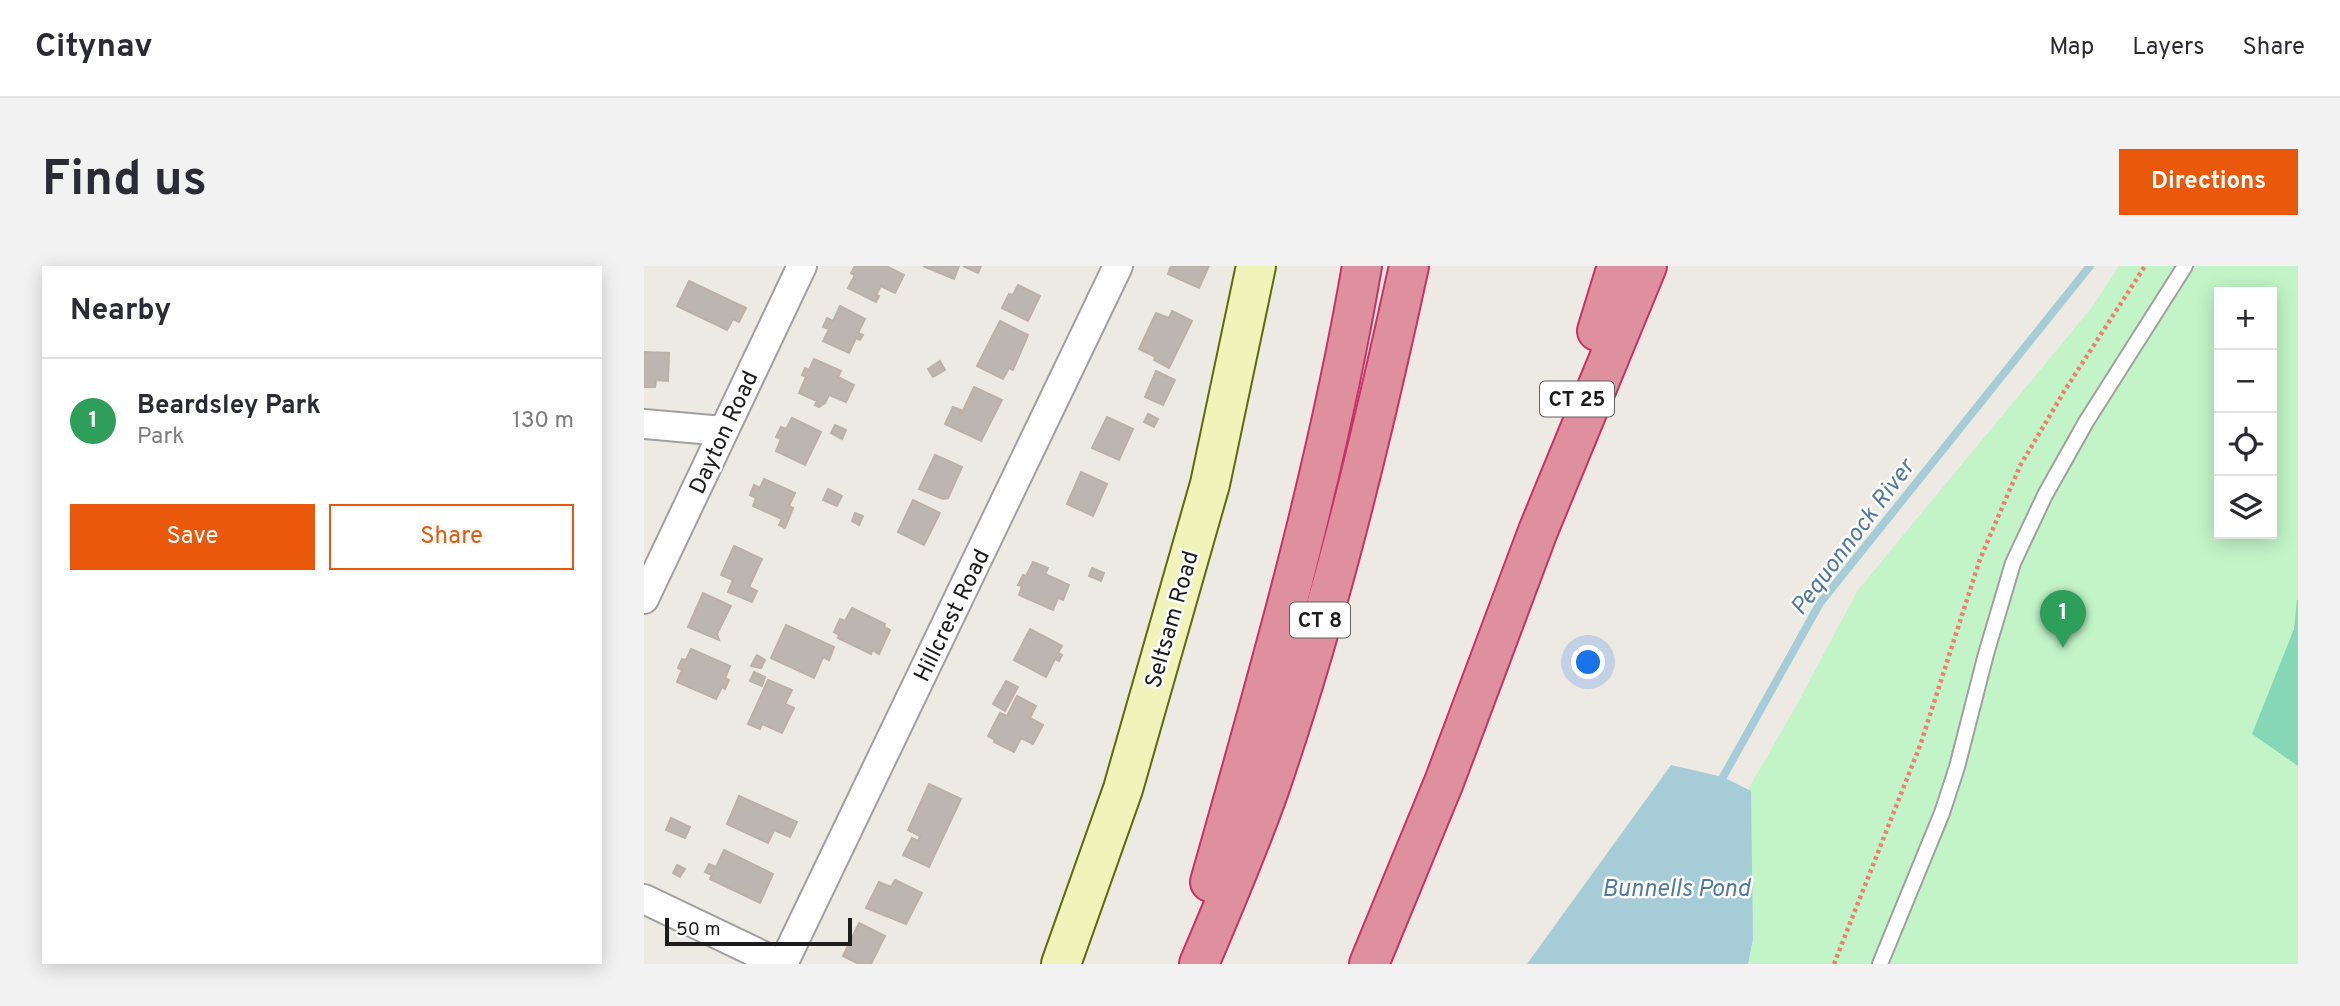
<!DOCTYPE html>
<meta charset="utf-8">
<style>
:root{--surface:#fff;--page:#f2f2f3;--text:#2b2b33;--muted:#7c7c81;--line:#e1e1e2;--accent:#ea580c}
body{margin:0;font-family:Overpass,sans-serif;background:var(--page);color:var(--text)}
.controls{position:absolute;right:21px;top:21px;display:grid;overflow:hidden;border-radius:0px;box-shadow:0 4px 18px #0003}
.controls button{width:63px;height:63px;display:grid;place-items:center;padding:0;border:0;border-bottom:2px solid var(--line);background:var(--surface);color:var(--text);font:35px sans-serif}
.scale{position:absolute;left:21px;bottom:18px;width:187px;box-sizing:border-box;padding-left:7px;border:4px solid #1c1c1c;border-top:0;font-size:19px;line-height:24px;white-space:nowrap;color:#1c1c1c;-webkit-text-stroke:5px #fff;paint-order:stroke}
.you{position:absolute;left:945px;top:397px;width:24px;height:24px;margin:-18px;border:5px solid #fff;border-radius:50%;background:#1a73e8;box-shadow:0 0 0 10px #1a73e833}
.badge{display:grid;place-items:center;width:46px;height:46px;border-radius:50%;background:var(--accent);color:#fff;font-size:23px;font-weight:700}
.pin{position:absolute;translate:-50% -58px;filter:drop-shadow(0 2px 4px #0008)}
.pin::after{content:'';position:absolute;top:37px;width:24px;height:21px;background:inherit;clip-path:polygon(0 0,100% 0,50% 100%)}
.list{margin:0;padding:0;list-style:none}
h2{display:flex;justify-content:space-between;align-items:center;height:91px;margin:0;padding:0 28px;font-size:30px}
h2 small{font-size:23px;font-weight:400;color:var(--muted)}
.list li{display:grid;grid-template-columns:46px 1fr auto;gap:21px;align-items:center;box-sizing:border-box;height:126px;padding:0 28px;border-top:2px solid var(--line)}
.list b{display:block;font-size:26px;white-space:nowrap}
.list p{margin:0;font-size:23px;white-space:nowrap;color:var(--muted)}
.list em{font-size:23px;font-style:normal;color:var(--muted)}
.actions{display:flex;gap:14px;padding:21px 28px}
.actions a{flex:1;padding:16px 0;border:2px solid var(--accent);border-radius:0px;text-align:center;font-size:24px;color:var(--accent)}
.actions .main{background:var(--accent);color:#fff}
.icon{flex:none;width:38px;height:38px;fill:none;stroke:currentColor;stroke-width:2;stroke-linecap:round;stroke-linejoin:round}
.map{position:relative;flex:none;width:1654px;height:698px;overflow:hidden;border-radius:0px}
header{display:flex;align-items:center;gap:42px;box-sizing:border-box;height:98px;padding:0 35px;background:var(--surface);border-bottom:2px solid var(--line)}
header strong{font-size:33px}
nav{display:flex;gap:38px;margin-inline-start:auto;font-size:24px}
.intro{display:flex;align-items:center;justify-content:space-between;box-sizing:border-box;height:168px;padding:0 42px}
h1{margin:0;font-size:49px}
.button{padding:18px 32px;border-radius:0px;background:var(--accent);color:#fff;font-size:24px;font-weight:700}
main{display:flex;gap:42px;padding:0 42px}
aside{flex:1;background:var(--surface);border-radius:0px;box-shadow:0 4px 18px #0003}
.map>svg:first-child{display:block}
</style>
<header>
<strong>Citynav</strong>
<nav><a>Map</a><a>Layers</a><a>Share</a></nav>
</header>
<div class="intro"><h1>Find us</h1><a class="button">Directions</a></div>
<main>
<aside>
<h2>Nearby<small></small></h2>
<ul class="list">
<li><span class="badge" style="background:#2e9e5b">1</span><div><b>Beardsley Park</b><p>Park</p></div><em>130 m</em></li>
</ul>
<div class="actions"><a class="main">Save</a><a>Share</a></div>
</aside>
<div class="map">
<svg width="1654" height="698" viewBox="0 0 1654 698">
<rect width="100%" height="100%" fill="#ede9e3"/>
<path fill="#c2f4c7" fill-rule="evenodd" d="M1475,0H1654V698H1104L1109,673L1105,522L1152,440L1214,324L1449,40ZM1575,26H1628V268H1575Z"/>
<polygon fill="#86d6b8" points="1653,334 1654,334 1654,500 1608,468 1650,363"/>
<polygon fill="#a6ccd7" points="1027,499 1079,511 1107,525 1109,673 1104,698 883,698"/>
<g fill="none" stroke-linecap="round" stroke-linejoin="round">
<polyline stroke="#a6ccd7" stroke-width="8" points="1074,520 1176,337 1446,0"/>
</g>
<g fill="#bdb5b0" stroke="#bdb1a6" stroke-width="2">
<polygon points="211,0 242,0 260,9 251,27 237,20 232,29 235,30 232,36 204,22 211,9 207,7"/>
<polygon points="279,0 315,0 310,13"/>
<polygon points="319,0 337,0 334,7"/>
<polygon points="527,0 565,0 555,22 524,8"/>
<polygon points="45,15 102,42 95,56 89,53 83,64 33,40"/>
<polygon points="374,19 396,30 384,55 358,42 365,28 369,29"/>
<polygon points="196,40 221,53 214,67 219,69 216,74 212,72 205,87 179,75 185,63 179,61 183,52 189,55"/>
<polygon points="528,45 548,55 525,102 510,94 512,91 495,83 512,47 525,52"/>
<polygon points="356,55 384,69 369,104 365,102 359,113 333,100"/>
<polygon points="0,86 25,87 24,115 12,114 11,121 0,121"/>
<polygon points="170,93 197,105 194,111 210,119 202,136 185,129 181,137 175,141 171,139 173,135 155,127 162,111 158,109 161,102 165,104"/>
<polygon points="296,95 301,104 289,111 284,103"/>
<polygon points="512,105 531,114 519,139 501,131"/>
<polygon points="330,121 358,134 337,175 301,158 309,141 317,144 315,149 317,149"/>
<polygon points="504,148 514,153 510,161 500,156"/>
<polygon points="463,151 489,163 475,194 448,182"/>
<polygon points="148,152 177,166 161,199 132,185 137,173 132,171 137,161 142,163"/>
<polygon points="191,159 202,164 198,173 187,167"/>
<polygon points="291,189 318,201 304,232 299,233 275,223"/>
<polygon points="437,206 463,218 449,250 423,238"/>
<polygon points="120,213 151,227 145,240 149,242 141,262 135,259 138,253 109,240 112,232 106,229 110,219 116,222"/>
<polygon points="184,223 198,230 193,240 179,234"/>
<polygon points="269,234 296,247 280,279 254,266"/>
<polygon points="211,247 219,250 215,259 208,255"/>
<polygon points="90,280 118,293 105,321 113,325 108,336 84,326 89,314 77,309"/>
<polygon points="389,296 404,302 401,308 425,319 419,334 414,332 409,344 375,329 378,320 374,319 379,309 382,310"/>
<polygon points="448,302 460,307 457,315 445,310"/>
<polygon points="59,327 87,340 73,368 75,374 44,361"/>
<polygon points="208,342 241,358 240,361 246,364 235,388 228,384 227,388 194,372 195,369 190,366 196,353 201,355"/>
<polygon points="142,359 190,381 185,394 179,391 170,412 127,392"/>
<polygon points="386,363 418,380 414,387 418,389 415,395 411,393 402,411 370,394"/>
<polygon points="47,383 86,400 81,412 85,414 81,423 78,421 72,433 33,416 38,404 34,402 38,393 42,394"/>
<polygon points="113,389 121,394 117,402 107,400"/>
<polygon points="110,406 121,411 118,420 106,415"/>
<polygon points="124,414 148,424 141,438 150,442 138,467 118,458 116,463 104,458"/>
<polygon points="362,415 374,421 361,445 349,438"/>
<polygon points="373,430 392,440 386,452 399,459 389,478 377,472 370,486 350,476 351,474 344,470 356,447 363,450"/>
<polygon points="285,518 317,533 285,601 259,589 268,572 274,575 276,570 264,564"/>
<polygon points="95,530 153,556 146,571 130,564 124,577 83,558"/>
<polygon points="27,552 46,561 41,572 22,564"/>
<polygon points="80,584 129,608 116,637 66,613 68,609 61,606 65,598 72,601"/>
<polygon points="33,599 41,603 36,611 29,607"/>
<polygon points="251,614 278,627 262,658 222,642 235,616 247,621"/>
<polygon points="215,657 241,670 227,698 215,698 199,690"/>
</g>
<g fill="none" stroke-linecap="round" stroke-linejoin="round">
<g stroke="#a0a0a0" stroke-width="18">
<polyline id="lane" points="1236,698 1298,547 1313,501 1342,388 1369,297 1401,229 1442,156 1541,0"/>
</g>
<g stroke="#a0a0a0" stroke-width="32">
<g id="street">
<polyline points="0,158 79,165"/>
<polyline points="0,333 158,0"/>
<polyline points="0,633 136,698"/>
<polyline points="139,698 474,0"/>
</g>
</g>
<g stroke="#5f690d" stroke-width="42">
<polyline id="secondary" points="417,698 479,523 566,218 612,0"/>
</g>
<g stroke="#c93264" stroke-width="42">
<g id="highway">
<polyline points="953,65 973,0"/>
<path d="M566,616C624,412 682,209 718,0"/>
<path d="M555,698C580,639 605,581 626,521C684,351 727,175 765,0"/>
<polyline points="725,698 800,516 894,265 1003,0"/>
</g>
</g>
<polyline stroke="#ee8073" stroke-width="4.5" stroke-dasharray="3.5 3.5" stroke-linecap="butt" points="1190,698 1277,477 1336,293 1376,200 1421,124 1501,0"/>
<use href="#lane" stroke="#fff" stroke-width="14"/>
<use href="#street" stroke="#fff" stroke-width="28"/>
<use href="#secondary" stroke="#f0f4ba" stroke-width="38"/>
<use href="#highway" stroke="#df909e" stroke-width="38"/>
</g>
<g text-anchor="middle" stroke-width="5" stroke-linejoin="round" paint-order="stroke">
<g fill="#fff" stroke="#606060" stroke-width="2">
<rect x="896" y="115.5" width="74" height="35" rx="5"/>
<rect x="646" y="336.5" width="60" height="35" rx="5"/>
</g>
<g font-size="21" font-weight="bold" fill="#1c1c1c">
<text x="933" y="140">CT 25</text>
<text x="676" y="361">CT 8</text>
</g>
<g font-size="23" fill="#1c1c1c" stroke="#fff">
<text transform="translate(79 166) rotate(-65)" y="8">Dayton Road</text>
<text transform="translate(307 349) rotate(-64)" y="8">Hillcrest Road</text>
<text transform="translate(527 353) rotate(-74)" y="8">Seltsam Road</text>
</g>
<g font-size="24" font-style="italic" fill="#517aa3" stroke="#fff">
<text transform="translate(1208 271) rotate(-53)" y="8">Pequonnock River</text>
<text x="1032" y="630">Bunnells Pond</text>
</g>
</g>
</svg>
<div class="controls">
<button>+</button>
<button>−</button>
<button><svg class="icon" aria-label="locate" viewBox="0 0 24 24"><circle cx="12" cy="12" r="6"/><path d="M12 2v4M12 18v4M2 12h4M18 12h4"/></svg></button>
<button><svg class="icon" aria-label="layers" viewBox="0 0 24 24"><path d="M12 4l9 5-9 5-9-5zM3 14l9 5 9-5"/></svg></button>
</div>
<div class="scale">50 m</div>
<div class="you"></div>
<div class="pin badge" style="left:1419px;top:382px;background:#2e9e5b">1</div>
</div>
</main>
